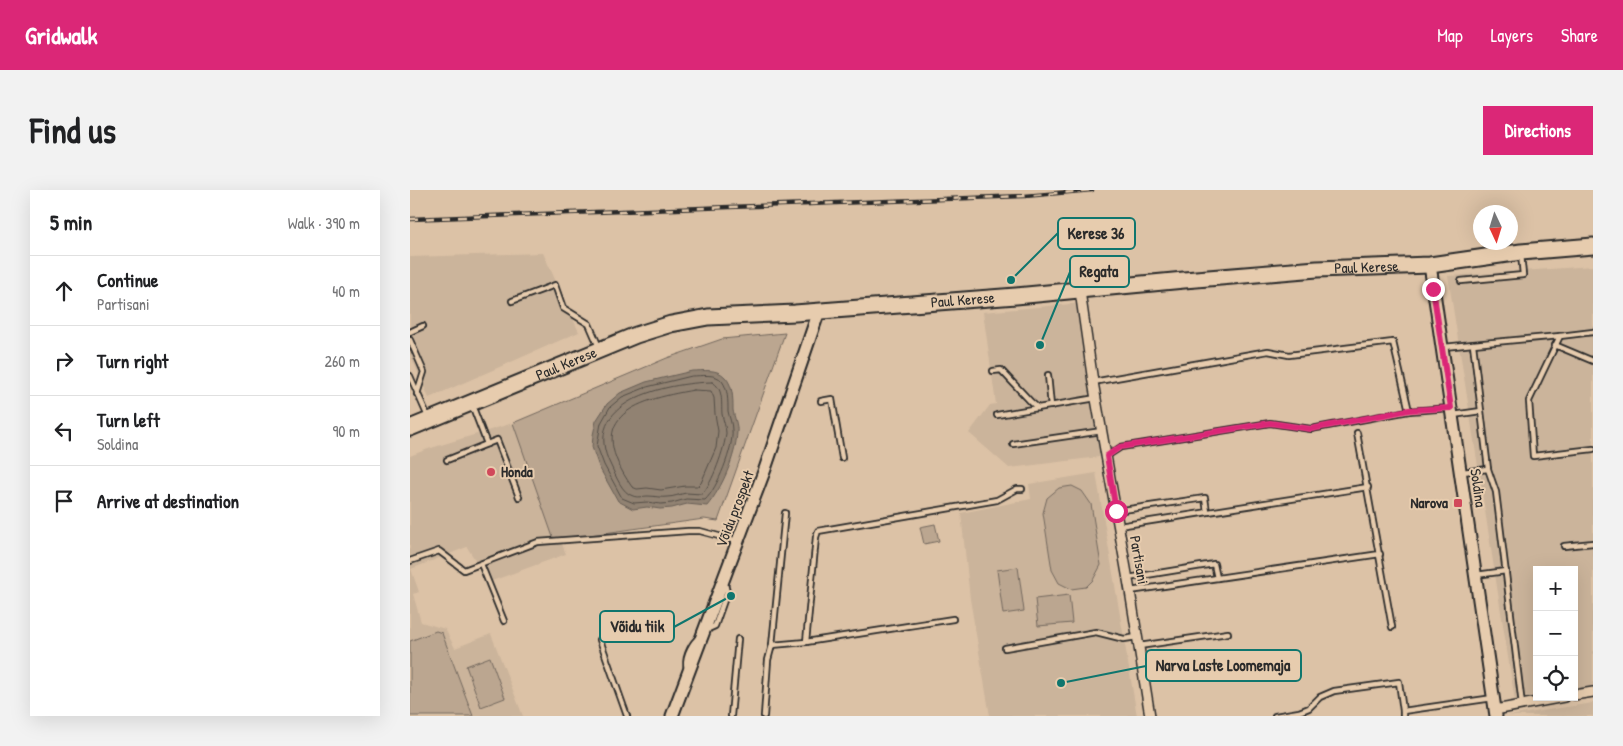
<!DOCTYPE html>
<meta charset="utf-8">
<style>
:root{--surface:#fff;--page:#f2f2f2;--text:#202124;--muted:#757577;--line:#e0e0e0;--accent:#db2777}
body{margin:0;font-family:"Patrick Hand",sans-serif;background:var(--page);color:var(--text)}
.controls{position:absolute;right:15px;bottom:15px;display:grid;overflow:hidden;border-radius:0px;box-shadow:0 5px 20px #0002}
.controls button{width:45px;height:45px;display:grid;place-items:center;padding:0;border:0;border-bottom:1px solid var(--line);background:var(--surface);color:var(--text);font:25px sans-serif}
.compass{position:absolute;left:1063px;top:15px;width:45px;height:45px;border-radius:50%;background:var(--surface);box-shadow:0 5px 20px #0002;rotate:176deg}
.stop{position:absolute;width:15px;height:15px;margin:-11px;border:4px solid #db2777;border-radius:50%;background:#fff}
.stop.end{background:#db2777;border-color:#fff;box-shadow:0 1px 5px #0008}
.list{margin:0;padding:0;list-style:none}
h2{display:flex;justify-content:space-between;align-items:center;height:65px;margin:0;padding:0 20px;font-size:21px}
h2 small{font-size:16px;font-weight:400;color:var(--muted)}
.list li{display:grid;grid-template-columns:32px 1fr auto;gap:15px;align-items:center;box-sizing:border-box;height:70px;padding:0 20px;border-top:1px solid var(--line)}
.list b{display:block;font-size:19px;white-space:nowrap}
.list p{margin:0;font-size:16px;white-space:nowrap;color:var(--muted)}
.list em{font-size:16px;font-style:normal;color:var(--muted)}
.icon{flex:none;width:28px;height:28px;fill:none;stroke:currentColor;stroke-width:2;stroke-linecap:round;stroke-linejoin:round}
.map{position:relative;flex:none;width:1183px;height:526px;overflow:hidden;border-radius:0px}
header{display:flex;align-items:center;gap:30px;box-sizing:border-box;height:70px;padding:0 25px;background:var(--accent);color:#fff}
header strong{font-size:24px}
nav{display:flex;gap:28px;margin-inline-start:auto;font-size:18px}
.intro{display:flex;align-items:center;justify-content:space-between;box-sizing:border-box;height:120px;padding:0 30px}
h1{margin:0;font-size:35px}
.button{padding:12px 22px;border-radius:0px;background:var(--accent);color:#fff;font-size:18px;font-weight:700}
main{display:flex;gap:30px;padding:0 30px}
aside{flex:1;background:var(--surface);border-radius:0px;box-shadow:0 5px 20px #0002}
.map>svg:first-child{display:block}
</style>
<header>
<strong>Gridwalk</strong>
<nav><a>Map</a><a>Layers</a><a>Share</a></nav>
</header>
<div class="intro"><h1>Find us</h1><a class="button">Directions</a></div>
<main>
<aside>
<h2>5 min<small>Walk · 390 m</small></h2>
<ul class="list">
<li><svg class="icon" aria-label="ahead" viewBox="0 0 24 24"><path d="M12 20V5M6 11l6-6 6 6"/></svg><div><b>Continue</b><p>Partisani</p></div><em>40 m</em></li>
<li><svg class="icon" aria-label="right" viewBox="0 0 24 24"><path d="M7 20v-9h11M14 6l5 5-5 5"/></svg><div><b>Turn right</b></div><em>260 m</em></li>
<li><svg class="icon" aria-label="left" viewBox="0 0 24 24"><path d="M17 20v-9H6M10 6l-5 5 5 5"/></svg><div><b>Turn left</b><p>Soldina</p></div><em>90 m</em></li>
<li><svg class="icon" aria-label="arrive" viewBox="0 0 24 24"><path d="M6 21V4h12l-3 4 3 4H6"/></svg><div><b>Arrive at destination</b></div></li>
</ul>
</aside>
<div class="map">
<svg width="1183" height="526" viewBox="0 0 1183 526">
<rect width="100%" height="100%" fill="#dcc2a6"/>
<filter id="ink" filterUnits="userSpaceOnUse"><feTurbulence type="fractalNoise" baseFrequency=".02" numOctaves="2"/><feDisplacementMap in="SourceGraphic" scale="10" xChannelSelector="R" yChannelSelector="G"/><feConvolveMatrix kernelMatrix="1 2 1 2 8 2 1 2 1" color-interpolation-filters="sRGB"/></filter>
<g filter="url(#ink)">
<g fill="#cbb49b">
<polygon points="133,63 169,142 19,208 0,164 0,67"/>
<polygon points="1183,76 1183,497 1164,501 1164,380 1127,380 1127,507 1105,511 1038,86"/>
<polygon points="672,113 697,266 599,278 559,243 580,215 586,214 573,122"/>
<polygon points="103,233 156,364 79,392 57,357 1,379 9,402 3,404 11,432 35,439 45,458 81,444 113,526 0,526 0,266 18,259"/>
<polygon points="686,283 727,526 580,526 560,409 551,323 621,309 619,294"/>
<polygon points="1183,513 1183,526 1098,526"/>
</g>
<g fill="#bba690" stroke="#73685e">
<polygon points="375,143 308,331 294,329 144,350 103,233 257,168 312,149"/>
<polygon points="662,296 672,301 681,314 691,375 683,390 676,397 661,399 649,393 642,380 633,323 637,308 649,298"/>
<polygon points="525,334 529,351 514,354 510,337"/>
<polygon points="608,377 614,421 593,424 587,380"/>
<polygon points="659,405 662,433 628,436 625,409"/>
<polygon points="26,441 32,443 33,446 63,526 0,526 0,451"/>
<polygon points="80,467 95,508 71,517 56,476"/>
</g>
<path fill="#918272" stroke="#685f56" d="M282,181C293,181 307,178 315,187C323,195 323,209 323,220C324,227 328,235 327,242C326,266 312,298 297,316L277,314L262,318L250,319L237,317L223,319L208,311L189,277L182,257L183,245L186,231L197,214L210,203L236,192Z"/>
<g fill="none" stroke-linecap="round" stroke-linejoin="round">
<g stroke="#544e47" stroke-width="1">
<path d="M282,186C291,186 306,183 312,191C318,199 318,211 318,221C319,227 322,233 322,240C324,257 307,299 295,310L276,309L262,313L251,314L237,312L224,313L212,308L194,275L187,256L191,233L200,217L212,207L237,197Z"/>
<path d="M302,192C314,198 311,213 312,224C313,230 316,237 316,243C315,258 302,294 292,304C287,304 281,303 276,303C270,304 264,307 257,307C251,308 245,306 238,306C233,306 228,308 223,306C212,303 206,286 201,276C168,211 256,193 302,192Z"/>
<path d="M284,200L301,201L304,208L305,224L308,241L306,258L291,293L288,296H275L251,300L237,298L227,299L222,297C174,228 220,211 284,200Z"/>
</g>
<g stroke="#2b2b2b" stroke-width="8">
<g id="service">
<polyline points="1051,91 1113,85 1111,64"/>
<polyline points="102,111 145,95 153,118 179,134 189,157"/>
<polyline points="0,142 13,136"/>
<polyline points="1150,146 1183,142"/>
<polyline points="0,150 14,182 7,204"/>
<polyline points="1063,154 1150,146 1119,211 1123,266 1183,259"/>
<polyline points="1145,155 1183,171"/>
<polyline points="1034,157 1063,154 1078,279 1086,302 1112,515"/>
<polyline points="583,181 591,180 621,212 628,218"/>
<polyline points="638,185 641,216"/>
<polyline points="0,186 19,229"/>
<polyline points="683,192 858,161 879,165 983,152 999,221"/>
<polyline points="411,211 422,209 432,268"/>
<polyline points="62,215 77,254"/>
<polyline points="587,225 686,208"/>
<polyline points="1043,225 1071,221"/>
<polyline points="947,243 982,437"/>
<polyline points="603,254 692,241"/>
<polyline points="697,266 711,257 860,233 901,239 999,221 1041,218"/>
<polyline points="37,270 87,250 109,307"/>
<polyline points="1052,282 1078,279"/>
<polyline points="706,321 795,308 797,322"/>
<polyline points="709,336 958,297"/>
<polyline points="1154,356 1183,353"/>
<polyline points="0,371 29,361 54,380 128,352 278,341 290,341 327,351"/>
<polyline points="71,374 94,431"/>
<polyline points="1066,385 1096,381"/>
<polyline points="718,388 804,374 807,388"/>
<polyline points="720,401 970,364"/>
<polyline points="296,440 305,436 317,402 315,394"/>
<polyline points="396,452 406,347 408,341 587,310 607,299 612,299"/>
<polyline points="362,455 396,452 543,429"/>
<polyline points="729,456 818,443"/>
<polyline points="595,458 686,442 714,449 727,447"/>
<path d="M277,478C274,470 280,456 287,449"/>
<polyline points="217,526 190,450 222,437"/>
<polyline points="321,526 328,449"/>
<polyline points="354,526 358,470 362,455 375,323"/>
<polyline points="865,526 889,522 899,518 910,507 924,501 989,492 993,521"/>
<polyline points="993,526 993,521 1083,508"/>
</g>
</g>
<g stroke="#2b2b2b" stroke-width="12">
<g id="minor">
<polyline points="670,101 683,192 720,401 740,526"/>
<polyline points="1164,505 1183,502"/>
<polyline points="1085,520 1154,507"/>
</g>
</g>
<g stroke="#2b2b2b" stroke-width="15">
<g id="tertiary">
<polyline points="1020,75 1086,526"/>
<polyline points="262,526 355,279 409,121"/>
</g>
</g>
<g stroke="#2b2b2b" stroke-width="19">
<g id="trunk">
<path id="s1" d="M0,238L226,145L261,134L298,127L385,123L606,106L774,90L907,79L1020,75L1111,62L1183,56"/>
</g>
</g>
<use href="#service" stroke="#e7ccae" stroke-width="4.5"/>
<use href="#minor" stroke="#e7ccae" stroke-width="9"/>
<use href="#tertiary" stroke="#e7ccae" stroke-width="11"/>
<use href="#trunk" stroke="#e7ccae" stroke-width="15"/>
<g stroke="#2b2b2b" stroke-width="4.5">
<polyline id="rail" points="0,29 615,6 682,0"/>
</g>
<use href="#rail" stroke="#e7ccae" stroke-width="2.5" stroke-dasharray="8" stroke-linecap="butt"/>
</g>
</g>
<g fill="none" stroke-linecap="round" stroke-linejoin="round" filter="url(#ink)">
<polyline stroke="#db2777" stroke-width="6" points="706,321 697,266 710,257 860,233 901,239 999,220 1041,218 1023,99"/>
</g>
<g fill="#d1495b" stroke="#e7ccae" stroke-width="2">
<circle cx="81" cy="282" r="5"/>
<rect x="1043" y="308" width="10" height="10" rx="2.5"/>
</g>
<g text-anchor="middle" stroke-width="4" stroke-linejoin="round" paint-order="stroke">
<g font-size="15" fill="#2b2b2b" stroke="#e7ccae">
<text dy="5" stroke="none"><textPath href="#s1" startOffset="979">Paul Kerese</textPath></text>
<text dy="5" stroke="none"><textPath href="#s1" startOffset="574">Paul Kerese</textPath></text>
<text dy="5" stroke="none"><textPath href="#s1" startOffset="169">Paul Kerese</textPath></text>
<text transform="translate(1068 298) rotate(82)" y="5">Soldina</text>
<text transform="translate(325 319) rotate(-69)" y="5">Võidu prospekt</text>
<text transform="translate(729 370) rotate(80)" y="5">Partisani</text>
</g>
<g font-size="15" font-weight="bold" fill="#2b2b2b" stroke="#e7ccae" text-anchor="start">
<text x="91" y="287">Honda</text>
<text x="1038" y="318" text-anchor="end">Narova</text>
</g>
</g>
<path fill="none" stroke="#0f766e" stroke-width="2" d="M601 90L648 43M630 155L660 82M321 406L264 437M651 493L736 476"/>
<g fill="#0f766e" stroke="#e7ccae" stroke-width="2">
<circle cx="601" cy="90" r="5"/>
<circle cx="630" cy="155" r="5"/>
<circle cx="321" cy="406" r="5"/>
<circle cx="651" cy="493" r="5"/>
</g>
<g fill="#e7ccae" stroke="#0f766e" stroke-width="2">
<rect x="648" y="28" width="77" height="31" rx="5"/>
<rect x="660" y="66" width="59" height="31" rx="5"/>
<rect x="190" y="421" width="74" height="31" rx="5"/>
<rect x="736" y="460" width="155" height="31" rx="5"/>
</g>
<g font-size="16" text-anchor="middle" font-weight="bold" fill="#2b2b2b">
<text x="686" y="49">Kerese 36</text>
<text x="689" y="87">Regata</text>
<text x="227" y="442">Võidu tiik</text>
<text x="813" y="481">Narva Laste Loomemaja</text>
</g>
</svg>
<div class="controls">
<button>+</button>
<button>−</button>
<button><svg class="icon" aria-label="locate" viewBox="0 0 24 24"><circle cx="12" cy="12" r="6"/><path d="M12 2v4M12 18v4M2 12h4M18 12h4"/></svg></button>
</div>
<svg class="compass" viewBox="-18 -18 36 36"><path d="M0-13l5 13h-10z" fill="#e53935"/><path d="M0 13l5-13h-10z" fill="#757577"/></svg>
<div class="stop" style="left:706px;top:321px"></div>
<div class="stop end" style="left:1023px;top:99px"></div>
</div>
</main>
